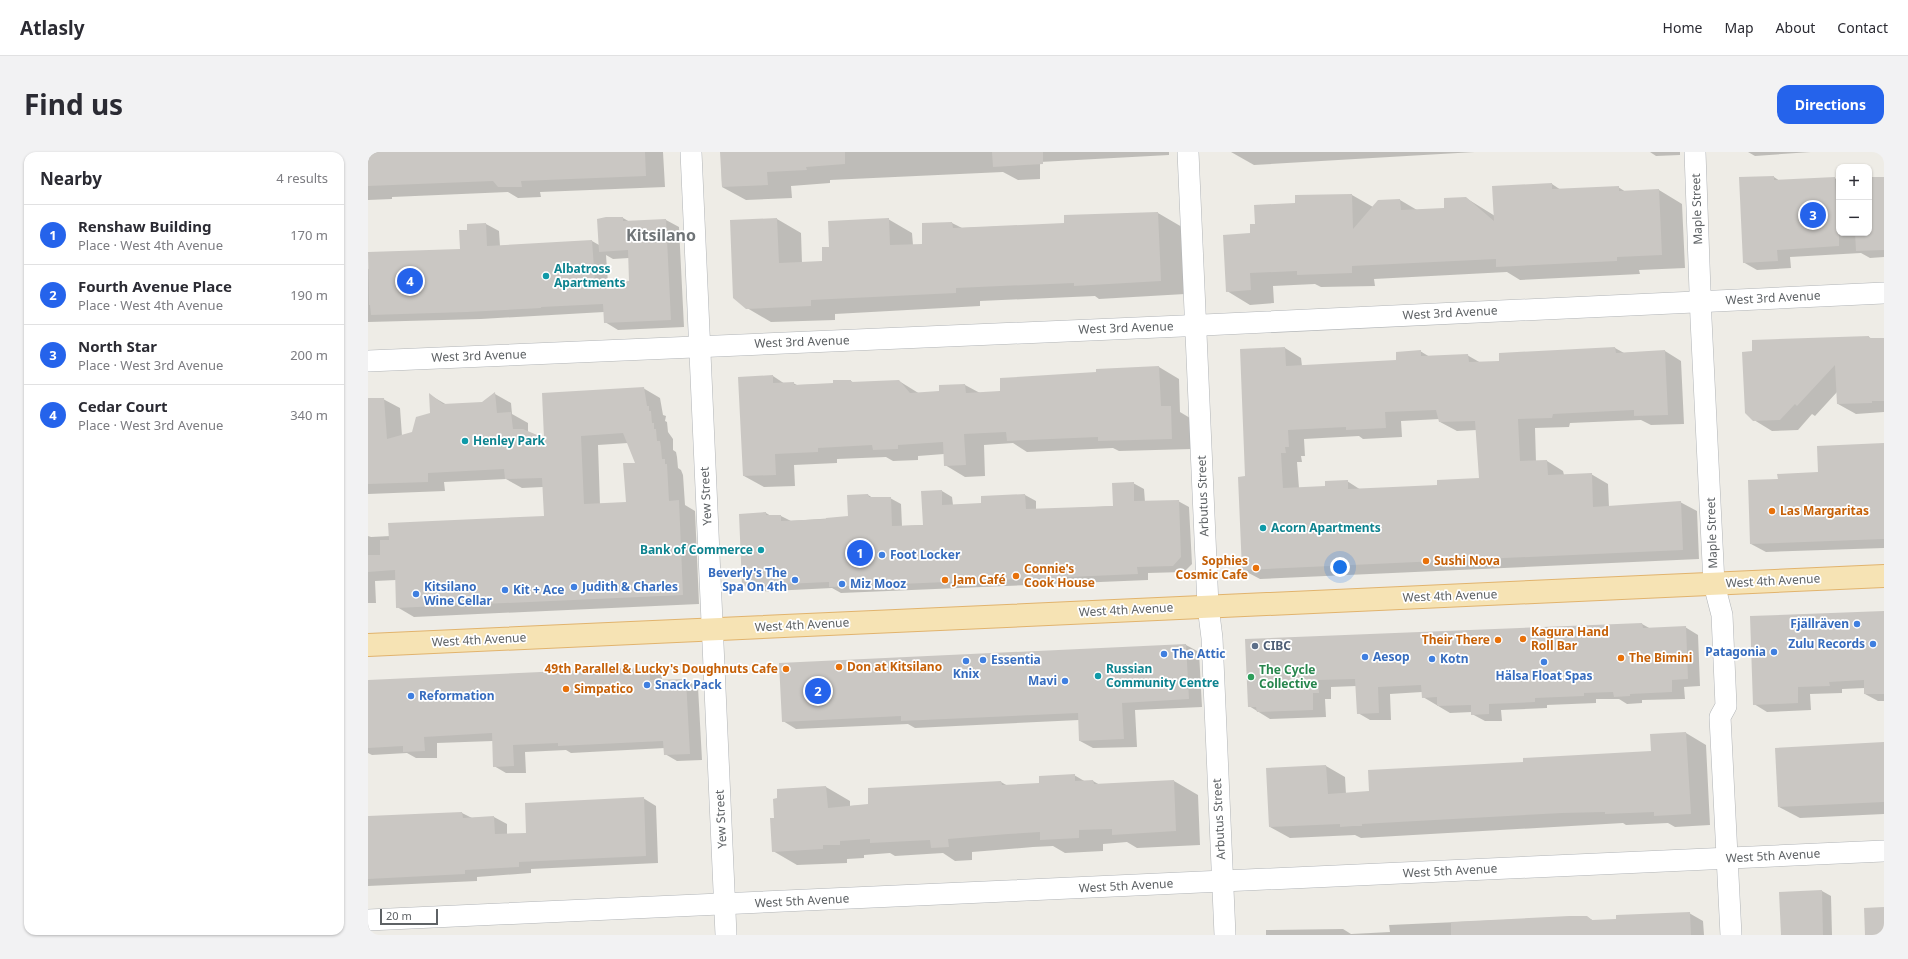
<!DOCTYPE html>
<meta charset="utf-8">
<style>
:root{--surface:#fff;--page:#f2f2f3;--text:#2b2b33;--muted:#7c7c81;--line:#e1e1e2;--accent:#2563eb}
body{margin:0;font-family:"Noto Sans",sans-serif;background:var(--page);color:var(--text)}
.controls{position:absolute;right:12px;top:12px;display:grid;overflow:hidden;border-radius:8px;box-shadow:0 1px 3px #0004}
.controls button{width:36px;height:36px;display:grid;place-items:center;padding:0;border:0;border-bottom:1px solid var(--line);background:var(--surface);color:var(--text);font:20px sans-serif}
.scale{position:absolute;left:12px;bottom:10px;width:58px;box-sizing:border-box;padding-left:4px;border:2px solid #5e6265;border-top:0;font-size:11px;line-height:14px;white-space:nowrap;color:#5e6265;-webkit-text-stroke:3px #fff;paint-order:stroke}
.you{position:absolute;left:972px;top:415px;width:14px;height:14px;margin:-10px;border:3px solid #fff;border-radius:50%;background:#1a73e8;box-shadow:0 0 0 6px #1a73e833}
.badge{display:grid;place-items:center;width:26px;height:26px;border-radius:50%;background:var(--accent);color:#fff;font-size:13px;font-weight:700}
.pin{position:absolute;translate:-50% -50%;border:2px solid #fff;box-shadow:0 1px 4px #0006}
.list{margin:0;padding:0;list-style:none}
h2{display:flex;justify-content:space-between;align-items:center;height:52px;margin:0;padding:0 16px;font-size:17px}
h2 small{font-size:13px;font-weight:400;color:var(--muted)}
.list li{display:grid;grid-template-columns:26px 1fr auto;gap:12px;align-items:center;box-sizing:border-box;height:60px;padding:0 16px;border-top:1px solid var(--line)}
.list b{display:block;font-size:15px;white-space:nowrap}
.list p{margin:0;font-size:13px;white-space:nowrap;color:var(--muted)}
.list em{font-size:13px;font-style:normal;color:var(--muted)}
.map{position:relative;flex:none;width:1516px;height:783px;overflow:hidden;border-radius:12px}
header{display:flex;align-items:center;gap:24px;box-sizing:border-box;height:56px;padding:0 20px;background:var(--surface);border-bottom:1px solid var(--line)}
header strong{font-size:19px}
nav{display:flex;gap:22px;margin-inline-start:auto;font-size:14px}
.intro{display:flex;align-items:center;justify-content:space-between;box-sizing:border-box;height:96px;padding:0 24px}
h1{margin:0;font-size:28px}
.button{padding:10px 18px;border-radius:12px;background:var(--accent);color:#fff;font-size:14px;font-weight:700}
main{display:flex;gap:24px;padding:0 24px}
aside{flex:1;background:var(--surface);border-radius:12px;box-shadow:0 1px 3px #0004}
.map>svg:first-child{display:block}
</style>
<header>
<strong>Atlasly</strong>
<nav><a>Home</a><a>Map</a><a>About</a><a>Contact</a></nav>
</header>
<div class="intro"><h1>Find us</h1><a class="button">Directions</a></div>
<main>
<aside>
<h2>Nearby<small>4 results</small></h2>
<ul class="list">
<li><span class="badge">1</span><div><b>Renshaw Building</b><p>Place · West 4th Avenue</p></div><em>170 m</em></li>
<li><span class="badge">2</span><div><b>Fourth Avenue Place</b><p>Place · West 4th Avenue</p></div><em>190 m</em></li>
<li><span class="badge">3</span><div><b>North Star</b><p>Place · West 3rd Avenue</p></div><em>200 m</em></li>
<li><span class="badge">4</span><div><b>Cedar Court</b><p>Place · West 3rd Avenue</p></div><em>340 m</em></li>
</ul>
</aside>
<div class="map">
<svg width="1516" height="783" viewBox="0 0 1516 783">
<rect width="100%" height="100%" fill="#eeece6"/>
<g fill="#0003" fill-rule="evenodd">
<polygon points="0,0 295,0 297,35 172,40 173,45 150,46 140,40 24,45 24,47 0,48"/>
<polygon points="353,0 801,0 801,3 672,10 672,27 650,28 635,20 462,28 462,31 423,34 424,46 378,48 354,35"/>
<polygon points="863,0 1107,0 886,13"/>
<polygon points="1282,0 1312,0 1312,3 1288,4"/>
<polygon points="1380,0 1443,0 1387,4"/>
<polygon points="1406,25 1412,29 1466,26 1471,28 1471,81 1501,81 1501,26 1516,26 1516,105 1502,106 1493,101 1422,105 1423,116 1389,118 1375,110"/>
<polygon points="1184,32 1193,38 1250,35 1258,40 1291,38 1314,52 1317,116 1271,118 1272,122 1152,128 1139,120 1006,127 1007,134 953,135 947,132 905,134 906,151 882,153 859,139 888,73 928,52 984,43 1005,55 1032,48 1049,58 1077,57 1098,46 1127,64"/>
<polygon points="790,61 814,75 817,142 731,147 727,144 612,149 612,154 467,162 467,168 403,170 379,156 409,67 433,81 434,111 455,110 462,96 520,67 544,81 545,93 555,93 555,72 584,71 594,76 697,72"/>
<path d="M255,66L262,70L298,68L311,75L316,175L250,178L237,170L236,160L113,167L0,170V117L93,98L100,79L118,72L131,79L132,94L224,89L231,93ZM238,103L245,107L261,106L262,130L240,131Z"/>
<polygon points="1501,185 1504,187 1516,186 1516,260 1488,262 1470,252 1469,240 1447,264 1444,262 1430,278 1404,279 1386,268"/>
<path d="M917,196L933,206L934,214L1029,209L1052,199L1062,205L1099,203L1113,211L1132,210V202L1247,196L1256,201L1297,199L1313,209L1316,272L1283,273L1273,268L1202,271L1201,275L1167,276L1168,310L1179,309L1195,319L1196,323L1223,322L1240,332L1241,355L1312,350L1329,359L1331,407L892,427L875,418L878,325ZM1072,267V270L1089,279L1109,278L1112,327L1070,334L993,338L979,329L958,335L931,336L929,310H934L933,304H937L936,287L991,284L995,287L1034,285L1033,269Z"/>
<polygon points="791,215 811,227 812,260 822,266 824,297 751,299 745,296 659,300 645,291 616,293 617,324 597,325 577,313 576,302 550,304 550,308 525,309 518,305 469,307 469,311 426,313 427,334 396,335 376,324 405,224 417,232 425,231 429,233 466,232 483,229 486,231 531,229 552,242 572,240 572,234 597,233 612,241 633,240 729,221"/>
<path d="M275,236L292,246L295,263L298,264L297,269L299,270L300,280L305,287V298L308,300L309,305L310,316L313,318L315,323L317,353L327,359L331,452L46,465L29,455L28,428L7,429L8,451H0V384L3,385L22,384L177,365L175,335L154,336L138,327L76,330L77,339L0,342V248L15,247L32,256L34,284L45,281L63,262L62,243L79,253L114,251L127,242L143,251L144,262L160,271V280L177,287ZM260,291L269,312L259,351L232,353L230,293Z"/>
<polygon points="1516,292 1516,396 1398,400 1383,392 1411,328 1451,321"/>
<polygon points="765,331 776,337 777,350 810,349 821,355 824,412 816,420 780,421 780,428 473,441 464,436 386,440 375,433 398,361 403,364 413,364 423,369 481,365 500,343 505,346 522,346 533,352 534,374 556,373 574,339 584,345 585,353 614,352 657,343 668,349 668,358 746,354"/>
<polygon points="1516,460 1516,549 1510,549 1497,542 1497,536 1474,537 1474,541 1442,542 1443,558 1399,560 1386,552"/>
<polygon points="1274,472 1283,477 1317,475 1330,483 1332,534 1316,535 1317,547 1274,548 1274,551 1259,552 1251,547 1228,547 1228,551 1179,553 1179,556 1133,558 1134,569 1117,569 1104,562 1104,560 1082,561 1055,545 1054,540 1022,542 1023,568 1002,568 990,561 989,534 963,535 963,547 957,547 958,565 902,567 881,554 878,488"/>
<polygon points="818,493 831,500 834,555 767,558 769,595 725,596 712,589 711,568 547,576 540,572 428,577 415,569"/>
<polygon points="282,516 294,523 294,529 318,528 330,535 334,608 309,609 297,602 297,596 203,601 198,598 157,600 158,621 138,621 126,614 125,589 69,591 69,606 48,606 39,601 4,603 0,601 0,529"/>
<polygon points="1318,581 1338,593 1342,673 1307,675 1300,671 1258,673 1255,671 993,686 987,683 922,686 902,675 958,614 977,625 978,642 1002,640 1156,611 1284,600"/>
<polygon points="1516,591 1516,662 1432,666 1411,655"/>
<polygon points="706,623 718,630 725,629 732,633 806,629 830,643 832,693 769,696 759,690 735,692 735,699 697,701 685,694 665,695 604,700 604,708 587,709 575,701 527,704 522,701 496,703 496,706 479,707 479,711 429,713 405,699 410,638 458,635 482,649 482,654 501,653 501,637 633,630 640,634 672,632"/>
<polygon points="275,646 288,654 290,711 163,717 163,721 109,725 109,729 0,734 0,665 94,661 104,666 126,665 139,672 139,683 159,682"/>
<polygon points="1454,739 1463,744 1464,783 1414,783"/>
<polygon points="1321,761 1335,769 1336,783 898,783 898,778 975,777 983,782 1022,780 1021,773 1201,765 1219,765 1226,769 1249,768"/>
</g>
<g fill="#cac7c3" fill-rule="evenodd">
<polygon points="0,0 277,0 278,24 153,29 154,35 130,35 125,29 0,34"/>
<polygon points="352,0 477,0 477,12 438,15 439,18 399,20 400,33 354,35"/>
<polygon points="624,0 675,0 675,12 625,15"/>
<polygon points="1406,24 1406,28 1467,25 1468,44 1471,44 1471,94 1409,98 1410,109 1375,111 1371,25"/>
<polygon points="1501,25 1516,25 1516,98 1488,99 1487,81 1501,81"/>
<polygon points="1184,31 1184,37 1251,34 1251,39 1291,37 1294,103 1249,105 1249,109 1128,115 1128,107 984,114 984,121 929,123 929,119 882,121 883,138 858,140 855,83 882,81 882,72 887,72 886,53 927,51 927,43 984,42 985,77 1010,48 1032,47 1033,58 1076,56 1076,46 1098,45 1126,69 1124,34"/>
<polygon points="790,60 793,129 706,134 706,131 588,136 588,141 443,148 443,154 378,157 365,146 362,68 409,66 411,111 454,109 454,95 461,95 460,69 521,66 522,93 554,92 554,71 584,70 585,76 696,71 696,63"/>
<polygon points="238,65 255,65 255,69 298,67 303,168 236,171 235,152 173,155 173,156 99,160 3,163 2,153 1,153 0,100 92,97 91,78 99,78 99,72 118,71 119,94 224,88 227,130 261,129 260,98 231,100 229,67"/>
<polygon points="1501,184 1501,186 1516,186 1516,249 1504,249 1504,251 1469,252 1467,213 1429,254 1427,252 1412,268 1385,269 1377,261 1374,200 1384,199 1384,188"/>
<path d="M917,195L918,214L1028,208V200L1053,198V204L1100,202L1101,210L1131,209V201L1247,195L1248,201L1297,198L1300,263L1266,264V258L1185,262L1184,266L1150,267L1152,309L1179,308L1180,323L1224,321L1225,355L1313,349L1315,398L874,418L870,325L877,324L872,197ZM1068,258L1071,270L1107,269L1111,326L1069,328V333L1025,335L980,337V328L957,329V334L915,336L913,301H918L917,295H921L920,278L978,275V278L1018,276L1017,260Z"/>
<polygon points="791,214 793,254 803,254 804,287 730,289 730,285 639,289 638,280 596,282 598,313 576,314 575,290 530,293 530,297 505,298 504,293 450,296 450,300 407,302 408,323 375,324 370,225 405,223 405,231 426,230 426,233 465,231 465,228 483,228 483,230 531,228 542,241 571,239 571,233 597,232 598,241 632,239 632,226 728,220 728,217"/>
<path d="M276,235L279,254H281V259H283L284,271H286V277H288L289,289H292L293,295L294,307H297V312H299L301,349L311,348L315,443L28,456L27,418L0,420V403H12V388H21L20,371L176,364L174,326L137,327L136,317L60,321V330L0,332V246H16L19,287L44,280L48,265L62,261L61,241L75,252L114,250L127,240L129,261L143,260L145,277H155L176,286L174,241ZM255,281L267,311H255L258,350L216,352L213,284Z"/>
<polygon points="1516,291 1516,387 1382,392 1380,328 1410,327 1409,322 1450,320 1449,294"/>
<polygon points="766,330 766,349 811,348 813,405 805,414 769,415 770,422 461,435 461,430 374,434 371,362 398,360 398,363 413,363 413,369 458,367 458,366 480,364 479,343 500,342 501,345 523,345 524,374 555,373 553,339 574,338 574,353 613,351 613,344 657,342 658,357 745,354 744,331"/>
<polygon points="1516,459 1516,542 1496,542 1496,528 1461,530 1462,534 1430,535 1430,551 1385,553 1382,464"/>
<polygon points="1274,471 1275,476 1318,474 1320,527 1304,528 1304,540 1262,542 1262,544 1246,545 1245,540 1216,541 1216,544 1167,546 1167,550 1121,552 1121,562 1103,563 1103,553 1069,554 1069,545 1054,546 1053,533 1010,535 1011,561 989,562 987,527 950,528 951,541 945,541 945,558 889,560 888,555 880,555 877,487"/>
<polygon points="818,492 821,547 754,551 756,587 711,589 710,561 533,569 533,564 414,570 411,511"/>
<polygon points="282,515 282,528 318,527 322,602 296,603 295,589 190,594 190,591 145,593 146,614 125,615 124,581 56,585 57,599 35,600 35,594 0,596 0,528"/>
<polygon points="1318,580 1323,662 1286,664 1286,660 1237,662 1237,660 1194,661 994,672 994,674 985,674 972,675 972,672 901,675 898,616 958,613 960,642 1001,639 1000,618 1155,610 1155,606 1283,599 1282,582"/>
<polygon points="1516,590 1516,650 1410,655 1407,596"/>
<polygon points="707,622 707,629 725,628 726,632 806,628 808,679 744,683 744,677 711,678 711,686 672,688 672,680 640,682 580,687 581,695 563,696 562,688 502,691 502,687 472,689 472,693 455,693 455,697 404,700 402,666 406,666 405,647 409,646 409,637 458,634 460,656 500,652 500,636 633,629 634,633 671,631 671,624"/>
<polygon points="276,645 278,704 151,710 151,715 97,718 97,722 0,727 0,664 94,660 95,666 126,664 127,682 158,681 157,651"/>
<polygon points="1454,738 1455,783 1413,783 1411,740"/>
<polygon points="1516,755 1516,783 1497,783 1496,756"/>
<polygon points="1322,760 1323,783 1083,783 1083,770 1201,764 1219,764 1224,768 1248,767 1248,763"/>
</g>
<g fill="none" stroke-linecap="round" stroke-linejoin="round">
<g stroke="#b1b4b7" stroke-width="22">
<g id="minor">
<polyline points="323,0 358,783"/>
<polyline points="820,0 840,454 844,486 857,783"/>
<polyline points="1327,0 1333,167 1346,432 1354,463 1358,554 1352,565 1363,783"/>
<polyline points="0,209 814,174 1516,141"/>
<polyline points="0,768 1516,699"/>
</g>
</g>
<g stroke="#e1b36d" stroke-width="24">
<polyline id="major" points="0,493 1516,424"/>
</g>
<use href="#minor" stroke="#fff" stroke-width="21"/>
<use href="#major" stroke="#f6e3b4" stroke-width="22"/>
</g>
<g fill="#0f9aa8" stroke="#fff" stroke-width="1.5">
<circle cx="178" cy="124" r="4"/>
<circle cx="97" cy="289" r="4"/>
<circle cx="895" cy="376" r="4"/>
<circle cx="393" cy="398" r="4"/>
<circle cx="730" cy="524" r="4"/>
</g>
<g fill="#e8710a" stroke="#fff" stroke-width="1.5">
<circle cx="1404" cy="359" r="4"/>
<circle cx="1058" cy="409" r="4"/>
<circle cx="888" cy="416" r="4"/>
<circle cx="648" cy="424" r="4"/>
<circle cx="577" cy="428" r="4"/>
<circle cx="1155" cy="487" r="4"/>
<circle cx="1130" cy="488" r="4"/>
<circle cx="1253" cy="506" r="4"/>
<circle cx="471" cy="515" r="4"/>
<circle cx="418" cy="517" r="4"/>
<circle cx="198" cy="537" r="4"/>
</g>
<g fill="#3f7fe0" stroke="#fff" stroke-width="1.5">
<circle cx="514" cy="403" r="4"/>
<circle cx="427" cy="428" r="4"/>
<circle cx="474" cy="432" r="4"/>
<circle cx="206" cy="435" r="4"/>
<circle cx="137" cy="438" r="4"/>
<circle cx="48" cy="442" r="4"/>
<circle cx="1489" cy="472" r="4"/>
<circle cx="1505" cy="492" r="4"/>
<circle cx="1406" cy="500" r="4"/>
<circle cx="796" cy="502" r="4"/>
<circle cx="997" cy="505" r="4"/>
<circle cx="1064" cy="507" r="4"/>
<circle cx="615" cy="508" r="4"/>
<circle cx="598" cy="509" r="4"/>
<circle cx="1176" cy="510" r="4"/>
<circle cx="697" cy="529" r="4"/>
<circle cx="279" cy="533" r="4"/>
<circle cx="43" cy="544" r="4"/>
</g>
<circle fill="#5c6f8a" stroke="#fff" stroke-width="1.5" cx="887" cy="494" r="4"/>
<circle fill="#2e9e5b" stroke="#fff" stroke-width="1.5" cx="883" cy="525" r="4"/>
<g text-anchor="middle" stroke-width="3.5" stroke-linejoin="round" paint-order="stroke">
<g font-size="12" fill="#5e6265" stroke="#fff">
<text transform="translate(1329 57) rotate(-92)" y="4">Maple Street</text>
<text transform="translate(1405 146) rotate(-3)" y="4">West 3rd Avenue</text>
<text transform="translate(1082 161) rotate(-3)" y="4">West 3rd Avenue</text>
<text transform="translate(758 176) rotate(-2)" y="4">West 3rd Avenue</text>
<text transform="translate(434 190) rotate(-2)" y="4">West 3rd Avenue</text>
<text transform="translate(111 204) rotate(-2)" y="4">West 3rd Avenue</text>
<text transform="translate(338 344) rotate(-93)" y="4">Yew Street</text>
<text transform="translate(835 344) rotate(-92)" y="4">Arbutus Street</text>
<text transform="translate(1344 381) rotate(-92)" y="4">Maple Street</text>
<text transform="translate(1405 429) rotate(-3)" y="4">West 4th Avenue</text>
<text transform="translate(1082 444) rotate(-2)" y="4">West 4th Avenue</text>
<text transform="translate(758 458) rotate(-3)" y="4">West 4th Avenue</text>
<text transform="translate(434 473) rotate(-3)" y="4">West 4th Avenue</text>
<text transform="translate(111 488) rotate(-3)" y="4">West 4th Avenue</text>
<text transform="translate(353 667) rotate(-93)" y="4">Yew Street</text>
<text transform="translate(851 667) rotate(-93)" y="4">Arbutus Street</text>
<text transform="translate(1405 704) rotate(-3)" y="4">West 5th Avenue</text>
<text transform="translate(1082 719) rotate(-3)" y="4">West 5th Avenue</text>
<text transform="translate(758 734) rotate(-3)" y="4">West 5th Avenue</text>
<text transform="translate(434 749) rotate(-3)" y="4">West 5th Avenue</text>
</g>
<g font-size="12" font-weight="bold" fill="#0d838f" stroke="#fff" text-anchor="start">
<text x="186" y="121">Albatross<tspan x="186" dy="14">Apartments</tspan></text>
<text x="105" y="293">Henley Park</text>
<text x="903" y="380">Acorn Apartments</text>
<text x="385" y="402" text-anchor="end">Bank of Commerce</text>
<text x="738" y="521">Russian<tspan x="738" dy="14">Community Centre</tspan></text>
</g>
<g font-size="12" font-weight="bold" fill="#c56008" stroke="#fff" text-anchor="start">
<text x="1412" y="363">Las Margaritas</text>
<text x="880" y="413" text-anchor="end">Sophies<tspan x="880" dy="14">Cosmic Cafe</tspan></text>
<text x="1066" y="413">Sushi Nova</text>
<text x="656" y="421">Connie's<tspan x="656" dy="14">Cook House</tspan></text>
<text x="585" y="432">Jam Café</text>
<text x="1163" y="484">Kagura Hand<tspan x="1163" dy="14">Roll Bar</tspan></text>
<text x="1122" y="492" text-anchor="end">Their There</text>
<text x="1261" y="510">The Bimini</text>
<text x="479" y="519">Don at Kitsilano</text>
<text x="410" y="521" text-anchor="end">49th Parallel &amp; Lucky's Doughnuts Cafe</text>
<text x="206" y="541">Simpatico</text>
</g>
<g font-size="12" font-weight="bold" fill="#366cbe" stroke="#fff" text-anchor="start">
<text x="522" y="407">Foot Locker</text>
<text x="419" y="425" text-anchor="end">Beverly's The<tspan x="419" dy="14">Spa On 4th</tspan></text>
<text x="482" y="436">Miz Mooz</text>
<text x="56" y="439">Kitsilano<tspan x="56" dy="14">Wine Cellar</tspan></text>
<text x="214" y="439">Judith &amp; Charles</text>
<text x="145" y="442">Kit + Ace</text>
<text x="1481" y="476" text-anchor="end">Fjällräven</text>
<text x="1497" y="496" text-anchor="end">Zulu Records</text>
<text x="1398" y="504" text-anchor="end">Patagonia</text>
<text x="804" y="506">The Attic</text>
<text x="1005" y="509">Aesop</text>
<text x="1072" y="511">Kotn</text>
<text x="623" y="512">Essentia</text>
<text x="598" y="526" text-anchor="middle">Knix</text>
<text x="1176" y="528" text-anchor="middle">Hälsa Float Spas</text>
<text x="689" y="533" text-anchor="end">Mavi</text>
<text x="287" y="537">Snack Pack</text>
<text x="51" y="548">Reformation</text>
</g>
<g font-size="12" font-weight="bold" fill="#4e5e75" stroke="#fff" text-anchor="start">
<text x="895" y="498">CIBC</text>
</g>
<g font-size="12" font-weight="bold" fill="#27864d" stroke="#fff" text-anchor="start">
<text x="891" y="522">The Cycle<tspan x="891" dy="14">Collective</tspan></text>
</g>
<g font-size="16" font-weight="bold" fill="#6f7477" stroke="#fff">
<text x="293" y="89">Kitsilano</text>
</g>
</g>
</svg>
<div class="controls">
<button>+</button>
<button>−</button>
</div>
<div class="scale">20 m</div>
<div class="you"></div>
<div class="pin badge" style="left:492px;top:401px">1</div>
<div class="pin badge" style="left:450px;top:539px">2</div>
<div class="pin badge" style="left:1445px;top:63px">3</div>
<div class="pin badge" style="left:42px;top:129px">4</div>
</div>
</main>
